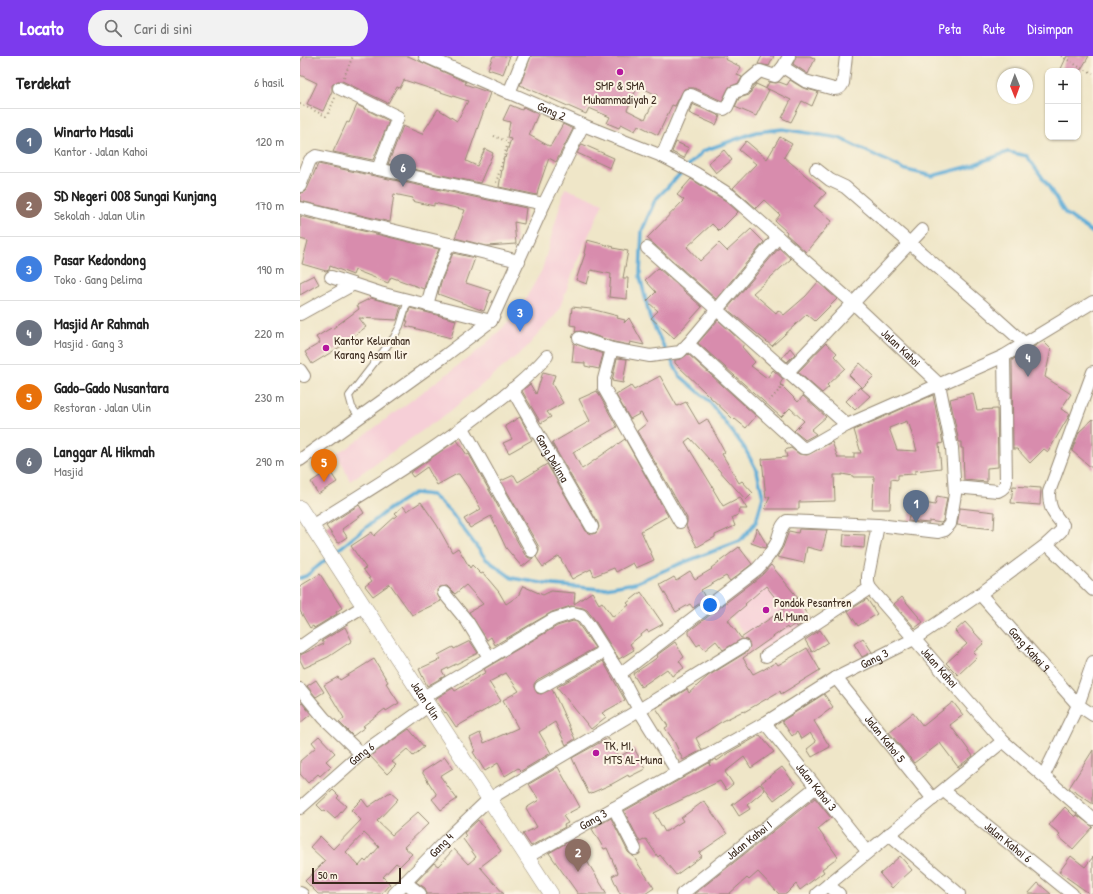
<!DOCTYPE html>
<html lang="id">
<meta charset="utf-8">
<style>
:root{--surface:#fff;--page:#f2f2f2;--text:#222;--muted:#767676;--line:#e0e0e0;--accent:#7c3aed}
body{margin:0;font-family:"Patrick Hand",sans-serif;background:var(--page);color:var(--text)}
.controls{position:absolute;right:12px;top:12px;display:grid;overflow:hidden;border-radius:8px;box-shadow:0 1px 3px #0004}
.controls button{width:36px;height:36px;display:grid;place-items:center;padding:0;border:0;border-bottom:1px solid var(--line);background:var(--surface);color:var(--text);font:20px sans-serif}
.compass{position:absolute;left:697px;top:12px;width:36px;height:36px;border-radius:50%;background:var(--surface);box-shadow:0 1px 3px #0004;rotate:179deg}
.scale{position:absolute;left:12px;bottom:10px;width:89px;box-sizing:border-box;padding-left:4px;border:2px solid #3b2a1e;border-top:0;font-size:11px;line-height:14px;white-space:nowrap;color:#3b2a1e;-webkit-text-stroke:3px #fcf5e5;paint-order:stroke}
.you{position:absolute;left:410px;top:549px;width:14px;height:14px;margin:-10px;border:3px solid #fff;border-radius:50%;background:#1a73e8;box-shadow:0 0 0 6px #1a73e833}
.badge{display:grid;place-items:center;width:26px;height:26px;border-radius:50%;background:var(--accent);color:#fff;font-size:13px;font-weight:700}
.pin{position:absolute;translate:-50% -33px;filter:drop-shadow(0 1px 2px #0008)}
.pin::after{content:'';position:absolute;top:21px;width:14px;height:12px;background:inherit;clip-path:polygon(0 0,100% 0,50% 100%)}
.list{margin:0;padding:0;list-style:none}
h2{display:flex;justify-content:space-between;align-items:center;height:52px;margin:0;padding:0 16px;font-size:17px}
h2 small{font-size:13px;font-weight:400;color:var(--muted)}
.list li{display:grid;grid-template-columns:26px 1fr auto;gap:12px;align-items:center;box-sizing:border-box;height:64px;padding:0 16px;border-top:1px solid var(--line)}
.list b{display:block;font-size:15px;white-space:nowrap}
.list p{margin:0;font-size:13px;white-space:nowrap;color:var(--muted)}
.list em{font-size:13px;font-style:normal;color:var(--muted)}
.icon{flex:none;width:22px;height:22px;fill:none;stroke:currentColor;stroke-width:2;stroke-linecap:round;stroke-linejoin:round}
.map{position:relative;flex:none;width:793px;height:838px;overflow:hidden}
header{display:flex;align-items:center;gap:24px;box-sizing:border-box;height:56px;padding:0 20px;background:var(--accent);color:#fff}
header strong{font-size:19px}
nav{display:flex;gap:22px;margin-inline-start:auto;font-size:14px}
.search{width:280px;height:36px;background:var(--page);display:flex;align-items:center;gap:10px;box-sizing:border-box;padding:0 14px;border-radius:22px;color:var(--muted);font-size:15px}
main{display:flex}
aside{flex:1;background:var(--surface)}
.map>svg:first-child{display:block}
</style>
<header>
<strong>Locato</strong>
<div class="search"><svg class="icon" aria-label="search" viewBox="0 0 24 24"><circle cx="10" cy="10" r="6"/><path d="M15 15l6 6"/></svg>Cari di sini</div>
<nav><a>Peta</a><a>Rute</a><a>Disimpan</a></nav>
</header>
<main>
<aside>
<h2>Terdekat<small>6 hasil</small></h2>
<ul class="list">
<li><span class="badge" style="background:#5c6f8a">1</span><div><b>Winarto Masali</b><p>Kantor · Jalan Kahoi</p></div><em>120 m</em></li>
<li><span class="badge" style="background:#8d6e63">2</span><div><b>SD Negeri 008 Sungai Kunjang</b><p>Sekolah · Jalan Ulin</p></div><em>170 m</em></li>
<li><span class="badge" style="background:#3f7fe0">3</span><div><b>Pasar Kedondong</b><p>Toko · Gang Delima</p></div><em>190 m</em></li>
<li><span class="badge" style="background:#6b7280">4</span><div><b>Masjid Ar Rahmah</b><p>Masjid · Gang 3</p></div><em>220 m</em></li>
<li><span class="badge" style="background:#e8710a">5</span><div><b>Gado-Gado Nusantara</b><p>Restoran · Jalan Ulin</p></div><em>230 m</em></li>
<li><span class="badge" style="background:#6b7280">6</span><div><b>Langgar Al Hikmah</b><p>Masjid</p></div><em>290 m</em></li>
</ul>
</aside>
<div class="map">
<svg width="793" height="838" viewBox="0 0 793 838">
<rect width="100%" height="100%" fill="#fcf5e5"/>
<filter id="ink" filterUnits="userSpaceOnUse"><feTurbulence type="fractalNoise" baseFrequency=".025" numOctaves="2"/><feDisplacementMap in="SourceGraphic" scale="8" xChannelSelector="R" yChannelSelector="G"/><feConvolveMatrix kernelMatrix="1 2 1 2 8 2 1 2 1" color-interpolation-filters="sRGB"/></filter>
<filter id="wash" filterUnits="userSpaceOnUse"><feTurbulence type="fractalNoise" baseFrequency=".012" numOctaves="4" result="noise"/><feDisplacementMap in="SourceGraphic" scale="16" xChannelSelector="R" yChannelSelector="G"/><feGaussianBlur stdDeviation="0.9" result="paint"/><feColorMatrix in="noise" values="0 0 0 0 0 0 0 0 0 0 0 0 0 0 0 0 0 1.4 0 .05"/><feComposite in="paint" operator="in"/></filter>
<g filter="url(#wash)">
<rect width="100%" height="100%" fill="#efe6c8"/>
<g fill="#f6cfd7">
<polygon points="265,132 303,147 279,201 258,256 225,293 149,356 50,425 38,399 179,294 217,258 242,214"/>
<polygon points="469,504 513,563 461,599 419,545"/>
</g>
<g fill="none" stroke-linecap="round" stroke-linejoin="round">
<g stroke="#5dacd7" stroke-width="3.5">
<polyline points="388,110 403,95 456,76 483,73 539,82 606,114 632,120 667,111 708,96 727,100 747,128 765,157 793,177"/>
<polyline points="366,295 350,262 340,220 342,175 355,144 384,114"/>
<polyline points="34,497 89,453 114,437 132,439 152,458 186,503 212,522 253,529 300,533 335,527 377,509 440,485 456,466 463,441 457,415 444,391 408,344 379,319 369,300"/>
<polyline points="0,522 6,520 28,502"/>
</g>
</g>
<g id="blocks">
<g fill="#d88cad" fill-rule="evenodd">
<polygon points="3,0 108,0 166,26 165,28 190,37 166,105 177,110 185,93 193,97 180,127 88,108 103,70 122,78 138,53 157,65 168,45 104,24 100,32 97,31 88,47 42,25 38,25 32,29 32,35 23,55 7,48 17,27 0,19 0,7"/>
<polygon points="193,0 210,0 203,18 188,13"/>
<path d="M231,0H426L425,3L441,11L437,19L442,21L439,27L429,31L422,45L394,32H388L384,33L375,50L372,49L358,79L338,69L335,75L321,68L319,72L307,67L310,61L289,52L286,58L220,29ZM338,30L357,39L345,63L327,54Z"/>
<polygon points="462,0 474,0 469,10 458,8"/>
<polygon points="496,0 510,0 515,3 508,18 493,8"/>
<polygon points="767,0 789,0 780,15 760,15"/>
<polygon points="490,24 503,32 518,36 512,50 502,45 491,66 482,62 491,44 466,32 469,26 476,27 479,26 487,29"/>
<polygon points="456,28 469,34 456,60 435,51 439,42 449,39"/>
<polygon points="392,48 420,60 416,69 389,57"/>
<polygon points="57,49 89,65 73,104 33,96 47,66 49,67"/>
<polygon points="210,49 222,54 223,51 238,58 229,79 249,90 251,89 263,68 273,73 256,106 249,102 239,130 237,139 199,131 204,101 205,102 211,83 207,82 210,66 203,64"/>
<polygon points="480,81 492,88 484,101 526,137 514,150 532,165 506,196 486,178 487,176 475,165 480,159 464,144 456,152 433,132 456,108 439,94 446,85 467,103"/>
<polygon points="376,86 389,92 384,102 372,96"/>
<polygon points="282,88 314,102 310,112 277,97"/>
<polygon points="424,94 432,104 416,117 408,107"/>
<polygon points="18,108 226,152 224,168 214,166 216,188 187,190 155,182 165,154 134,147 134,150 112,145 113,142 94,138 90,166 0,145 0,137 4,136 7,133"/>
<polygon points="391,123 426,145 438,156 419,175 412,168 387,191 400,205 419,187 427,195 451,173 464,186 416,243 347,182 384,144 377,139"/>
<polygon points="0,160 139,193 127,221 124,233 91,221 88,227 55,214 53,219 30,210 29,214 26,215 2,208 8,185 0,183"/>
<polygon points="287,184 314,191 313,192 328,195 323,222 328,222 327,243 309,241 311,218 291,214 287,228 276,224 285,198 284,197"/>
<polygon points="479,192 491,203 453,237 476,257 478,254 484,259 506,240 518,226 537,243 515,265 507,258 472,290 427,253"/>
<polygon points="153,197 175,202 166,227 191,235 184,255 138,238 141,226"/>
<polygon points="358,212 402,251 374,282 351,262 358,255 347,245 356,236 345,224"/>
<polygon points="14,219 19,228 0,239 0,226"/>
<polygon points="71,242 101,250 97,264 59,262 66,271 52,281 53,283 12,308 5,296 20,287 16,281 31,272 32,273 59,253 57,249"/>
<polygon points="272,251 291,253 318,260 317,262 325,264 324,267 329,262 344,289 330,286 329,289 314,286 281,275 275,276 276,270 270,269"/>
<polygon points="110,252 156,264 151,282 106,270 108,265 106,265"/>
<polygon points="418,264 444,288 442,291 455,306 451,310 467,322 473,314 483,323 480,328 498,346 503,340 526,361 511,374 516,378 505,384 504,383 494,375 504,365 490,352 481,361 398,287"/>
<polygon points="743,285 751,293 745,321 771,338 761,353 770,358 748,396 744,393 730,407 717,393 713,393 712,304"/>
<polygon points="274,287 303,298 299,313 285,310 285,307 272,306"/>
<polygon points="526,287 537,297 534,300 545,312 527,329 529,331 522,337 498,316"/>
<polygon points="490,292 495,298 487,306 482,302"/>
<polygon points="388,298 456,360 446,372 435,363 434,364 375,307 375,304 381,303"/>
<polygon points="317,302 327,303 323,327 312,325"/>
<polygon points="560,307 574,320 562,332 549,319"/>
<polygon points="243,316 255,319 252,328 263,347 247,356 251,361 241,367 222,335 230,328 236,338"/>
<polygon points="360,320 377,350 386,346 399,368 407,363 425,396 422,398 439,427 442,425 453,437 446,444 390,382 385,386 414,433 413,433 423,450 440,441 447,453 440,453 439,458 432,462 435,470 415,479 415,481 397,491 386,470 387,466 387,462 337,375 347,367 341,357 330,363 316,339 331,330 334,334"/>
<polygon points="560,331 570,340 555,354 546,345"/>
<polygon points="297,335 317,371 273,396 282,413 325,383 368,460 341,475 354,504 336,512 333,507 316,516 314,512 294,520 291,513 272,523 259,500 243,511 236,501 239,495 239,491 201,425 214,419 218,426 247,408 286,475 292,478 296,477 299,471 298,467 252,387 290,365 279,343"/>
<polygon points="673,337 677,354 697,353 698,411 687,412 687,426 664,424 663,392 661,392 661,386 659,386 650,343"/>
<path d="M633,339L643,387L639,388L641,412L615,415V418L598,419V424L591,423L590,453H572L574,421H553V420L542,418V419H534L535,445L499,446V453H465L470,440L466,442L462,403L487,401L485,394L491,392L499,398L507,399L532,386L538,402H554V397H561L554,374ZM607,365L608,369L609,368L617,395L597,394L589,372Z"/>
<polygon points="220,361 232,384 209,397 203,387 212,383 205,370"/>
<polygon points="793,363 793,413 772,395 779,376"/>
<polygon points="157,384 167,399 169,398 225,499 229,502 233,502 222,511 206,492 191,460 170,472 164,463 181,453 172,437 159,418 157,418 137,429 127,411 113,421 110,417"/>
<polygon points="29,414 37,426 18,438 11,426"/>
<polygon points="713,430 741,432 740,449 711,447"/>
<polygon points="637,440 647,442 643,465 641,467 629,465 629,467 608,465 613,445 635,449"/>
<polygon points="121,446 137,469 152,496 158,492 170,512 172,509 181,518 183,517 199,536 206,548 218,540 223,530 243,539 251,535 275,537 274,548 292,536 299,548 302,546 313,561 329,549 327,547 341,536 363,568 348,576 347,574 330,588 334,594 319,603 294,563 287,554 283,552 271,550 252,556 195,589 191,581 187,584 169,556 183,548 166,529 155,538 147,530 140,531 137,534 137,538 141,545 112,559 90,528 73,540 65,530 72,525 63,513 66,512 51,490 72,476 74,480 97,459 95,457 103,450 107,455"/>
<polygon points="59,449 64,457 42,473 47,481 38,487 26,470"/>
<polygon points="660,452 695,456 694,473 657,469"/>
<polygon points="457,472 467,489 465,492 451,487"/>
<polygon points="499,473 527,474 522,495 507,491 504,507 477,501 483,491 489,475 498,477"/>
<polygon points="544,478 565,479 564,492 543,490"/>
<polygon points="439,491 452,508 430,525 426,520 401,534 406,543 393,552 390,548 376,556 360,529 374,521 376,524 390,515 395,523 412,513 411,512"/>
<path d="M471,509L498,542L496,543L510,562L497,571L495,568L488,573L487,571L443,602L453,618L463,613V614L476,606L478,609L507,592L520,614L481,638L480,635L444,656L443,655L421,666L396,682L402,694L383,704L374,685L365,672L368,670L356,652L387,633L389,637L408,620L447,596L450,590L447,584L442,583L423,594L416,585L405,594L400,588L397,590L389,578V575L462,519ZM466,530L484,553L441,582L428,564L446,549L445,548Z"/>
<polygon points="20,518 42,552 36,556 37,558 14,572 13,570 10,572 0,555 0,530"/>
<polygon points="602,541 623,566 615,572 594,548"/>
<polygon points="567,543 577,558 558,570 548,555"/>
<polygon points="273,565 277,566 295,592 237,624 234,628 234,631 237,637 241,638 252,633 275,683 266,689 255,666 239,676 251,697 221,715 218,712 205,720 198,707 185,715 173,696 175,695 170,682 180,677 184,687 218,672 203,644 219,635 206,617 189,626 201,645 156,671 146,656 145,657 135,643 153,632 155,635 186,616 184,613 257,570"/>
<polygon points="665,566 684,587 673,597 677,601 658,619 646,607 667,588 655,575"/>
<polygon points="45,571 52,585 28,601 4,612 0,604 0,599 24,588 22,585"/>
<polygon points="520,574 528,586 512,596 505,584"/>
<polygon points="563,582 572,596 562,601 554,588"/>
<polygon points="170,585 178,597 142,615 145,620 127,630 119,613 141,603 138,599 153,591 154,593"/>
<polygon points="375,586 384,601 379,605 384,612 372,620 367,613 341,631 333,618 358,601 357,599"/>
<polygon points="74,603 88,626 86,627 99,647 86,655 85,653 63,670 65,671 53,680 39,666 44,662 24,629 38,621 40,624"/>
<polygon points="303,605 325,644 302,657 306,661 291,673 257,631"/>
<polygon points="16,624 24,636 16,641 7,630"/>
<polygon points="524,638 533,651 514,665 530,691 512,701 507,693 516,686 510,677 501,683 497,676 492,680 482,665"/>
<polygon points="653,646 663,659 650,669 673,700 658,711 640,687 614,707 589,676 613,657 623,670"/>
<polygon points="2,647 11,658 0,667 0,648"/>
<polygon points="109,673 124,691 113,700 107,693 92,706 96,709 87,718 70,700"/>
<polygon points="460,679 474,696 451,712 444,701 425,716 433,728 426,734 420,725 354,757 365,776 383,765 381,762 404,745 427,778 399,797 402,800 376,819 360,799 358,801 346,783 340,786 324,755 409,707 410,710 409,707 416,703 417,705 428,697"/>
<polygon points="19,680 35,697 26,705 31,710 20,720 18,718 8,727 0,718 0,705 16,691 12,686"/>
<polygon points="308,682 319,701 334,692 345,713 329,721 328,719 312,728 289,738 272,702"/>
<polygon points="793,694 793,748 769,732"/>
<polygon points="145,701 153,712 140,720 157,743 141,754 132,743 137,739 122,716"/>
<polygon points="258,711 280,751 263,760 268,767 264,769 265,771 231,790 223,778 237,771 226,752 239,744 229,728"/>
<polygon points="482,711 495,728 474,744 461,727"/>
<polygon points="460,728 465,734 447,749 450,753 439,760 432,749"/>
<polygon points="33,734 39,740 37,742 46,750 35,763 25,754 23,755 17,749"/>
<path d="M90,736L98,743L77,765L92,779L118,756L129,767L104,791L112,798L100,810L96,807L83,821L90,828L81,838H18L5,825L25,805L10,791L20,780L33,793L61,764L51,754L62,743L68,751ZM64,777L79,791L66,806L64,804L59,810L46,796Z"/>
<polygon points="515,742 531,762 518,773 538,801 522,813 524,816 500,834 496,828 486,838 479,838 458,816 449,824 447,822 429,838 394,838"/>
<polygon points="765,751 775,761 777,759 793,771 773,793 758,780 760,778 749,769"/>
<polygon points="311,762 328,796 333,800 354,832 345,838 320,838 312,820 318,817 307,792 304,793 292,773"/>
<polygon points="178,764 201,795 180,811 204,838 127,838 125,832 116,826 134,807 138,810 154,793 168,808 176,801 163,783 166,780 164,777"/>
<polygon points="273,783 282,797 307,838 278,838 249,797"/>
<polygon points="600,800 612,814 592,832 580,818"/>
<polygon points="771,800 785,811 793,801 793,838 790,838 759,816"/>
<polygon points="738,827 751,838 728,838"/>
</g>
</g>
</g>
<g filter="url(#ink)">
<use href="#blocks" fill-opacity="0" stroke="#958873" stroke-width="1"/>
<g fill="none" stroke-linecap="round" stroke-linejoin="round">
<g stroke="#958873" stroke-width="8">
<polyline id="service" points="60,362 52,351 49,340 94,281 100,270 108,244"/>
</g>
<g stroke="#958873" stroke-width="14">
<g id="minor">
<path id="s1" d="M125,0L283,69L362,100L395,117L430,139L553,247L639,328L652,392L655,438L650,468L645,474L638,476L578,469L487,465C480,470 479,481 476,488C471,497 464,506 457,513L320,618"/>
<path d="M483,11L505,25L534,33C539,33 541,32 543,27L546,0"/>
<polyline points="39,32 98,61 78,113"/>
<polyline points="209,37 224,0"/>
<polyline points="362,100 388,39 391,39 419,52 424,53 427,51 434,36 444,33 448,25 460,15 475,20 483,11 489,0"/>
<polyline points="516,113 530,124 545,131 685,252 725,288"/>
<polyline points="0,130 10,104 16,100 244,148"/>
<polyline points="0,152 219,205"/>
<polyline points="347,192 547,369"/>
<polyline points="31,221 80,237 191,265"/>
<polyline points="127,249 134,224 149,188"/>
<polyline points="0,258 52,229"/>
<polyline points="279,282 312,293 350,300 380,296 388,288 478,181"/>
<polyline points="388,288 499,389 503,392 507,392 547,369 704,300 793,246"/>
<polyline points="312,293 304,323 304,332 380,466"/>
<polyline points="0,314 4,320"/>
<polyline points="487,317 622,174"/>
<path id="s2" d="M212,333L292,471"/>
<polyline points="163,372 232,495"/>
<polyline points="0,404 146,299 191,265 244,148 283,69"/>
<path d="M655,431L698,435C703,433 705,431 706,426L704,300"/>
<path d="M13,469C70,433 129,398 183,356C206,339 228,322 247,300"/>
<path id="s3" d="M578,469L568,520V527L570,532L703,685L793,763"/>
<polyline points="747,488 793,534"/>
<polyline points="144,537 167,565 189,601"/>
<path id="s4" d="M680,538L778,649L793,659"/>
<polyline points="0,591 17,579 64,550"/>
<polyline points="466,600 570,532"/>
<path id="s5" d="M536,622L633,743"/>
<polyline points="241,631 305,595"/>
<polyline points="0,633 24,662 61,698"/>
<polyline points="122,642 254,563 273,557 281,559 288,568 320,618 339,654 378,717"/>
<path id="s6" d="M465,667L567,795"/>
<polyline points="744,719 778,649 793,606"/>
<path id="s7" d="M644,735L772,838"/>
<path id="s8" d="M0,752L61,698L128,650"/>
<polyline points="314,752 335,793"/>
<polyline points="589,778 659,838"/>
<path id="s9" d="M227,801L465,667L536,622L614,583L680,538L747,488L761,475L763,469C753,457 749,453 749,436L793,316"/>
<polyline points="105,826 120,838"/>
<polyline points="528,829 539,838"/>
<polyline points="0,837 2,838"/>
<path id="s10" d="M94,838L150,780L189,743L339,654L443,590"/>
<path id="s11" d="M382,838L516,731"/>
<polyline points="517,838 703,685"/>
</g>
</g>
<g stroke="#958873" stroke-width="16">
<g id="tertiary">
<path id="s12" d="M0,452L251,838"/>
</g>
</g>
<g stroke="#958873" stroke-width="2" stroke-dasharray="1 3" stroke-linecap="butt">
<polyline points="761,0 781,12 793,17"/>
<polyline points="44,21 53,0"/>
<polyline points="0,48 26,60 28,58 35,42"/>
<polyline points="194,80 206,85 208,87 196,127"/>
<polyline points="469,345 485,328"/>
</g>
<use href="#service" stroke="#fff" stroke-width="6"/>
<use href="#minor" stroke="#fff" stroke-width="12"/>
<use href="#tertiary" stroke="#fff" stroke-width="15"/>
</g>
</g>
<g fill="#b5179e" stroke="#fcf5e5" stroke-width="1.5">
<circle cx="320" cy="16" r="4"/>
<circle cx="26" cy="292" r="4"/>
<circle cx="466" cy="554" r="4"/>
<circle cx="296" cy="697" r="4"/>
</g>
<g text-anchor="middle" stroke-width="4" stroke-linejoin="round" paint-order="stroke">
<g font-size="12" fill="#3b2a1e" stroke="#fcf5e5" text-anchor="start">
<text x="320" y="34" text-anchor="middle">SMP &amp; SMA<tspan x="320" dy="14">Muhammadiyah 2</tspan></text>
<text x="34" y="289">Kantor Kelurahan<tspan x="34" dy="14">Karang Asam Ilir</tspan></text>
<text x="474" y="551">Pondok Pesantren<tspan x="474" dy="14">Al Muna</tspan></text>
<text x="304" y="694">TK, MI,<tspan x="304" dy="14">MTS AL-Muna</tspan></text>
</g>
<g font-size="12" fill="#3b2a1e" stroke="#fcf5e5">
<text dy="4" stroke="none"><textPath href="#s1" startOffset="138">Gang 2</textPath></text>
<text dy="4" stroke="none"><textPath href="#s1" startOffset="565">Jalan Kahoi</textPath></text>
<text dy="4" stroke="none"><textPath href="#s2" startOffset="80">Gang Delima</textPath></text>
<text dy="4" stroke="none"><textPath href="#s4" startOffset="74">Gang Kahoi 9</textPath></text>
<text dy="4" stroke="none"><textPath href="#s9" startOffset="400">Gang 3</textPath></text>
<text dy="4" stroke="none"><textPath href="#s3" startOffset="170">Jalan Kahoi</textPath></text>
<text dy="4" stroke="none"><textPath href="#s12" startOffset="230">Jalan Ulin</textPath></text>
<text dy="4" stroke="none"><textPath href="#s5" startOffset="78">Jalan Kahoi 5</textPath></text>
<text dy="4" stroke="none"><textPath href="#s8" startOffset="82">Gang 6</textPath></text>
<text dy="4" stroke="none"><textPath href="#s6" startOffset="82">Jalan Kahoi 3</textPath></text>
<text dy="4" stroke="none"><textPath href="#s9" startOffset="76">Gang 3</textPath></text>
<text dy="4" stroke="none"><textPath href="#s11" startOffset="86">Jalan Kahoi I</textPath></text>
<text dy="4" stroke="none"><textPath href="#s7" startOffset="82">Jalan Kahoi 6</textPath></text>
<text dy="4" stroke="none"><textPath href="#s10" startOffset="68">Gang 4</textPath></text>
</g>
</g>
</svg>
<div class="controls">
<button>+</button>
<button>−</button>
</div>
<svg class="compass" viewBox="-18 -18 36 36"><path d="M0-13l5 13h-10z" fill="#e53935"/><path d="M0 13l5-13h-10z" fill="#767676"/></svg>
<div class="scale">50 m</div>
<div class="you"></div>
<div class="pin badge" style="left:616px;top:467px;background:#5c6f8a">1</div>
<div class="pin badge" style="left:278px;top:816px;background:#8d6e63">2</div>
<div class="pin badge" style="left:220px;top:276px;background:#3f7fe0">3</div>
<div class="pin badge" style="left:728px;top:321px;background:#6b7280">4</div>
<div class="pin badge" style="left:24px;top:426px;background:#e8710a">5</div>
<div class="pin badge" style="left:103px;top:131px;background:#6b7280">6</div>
</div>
</main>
